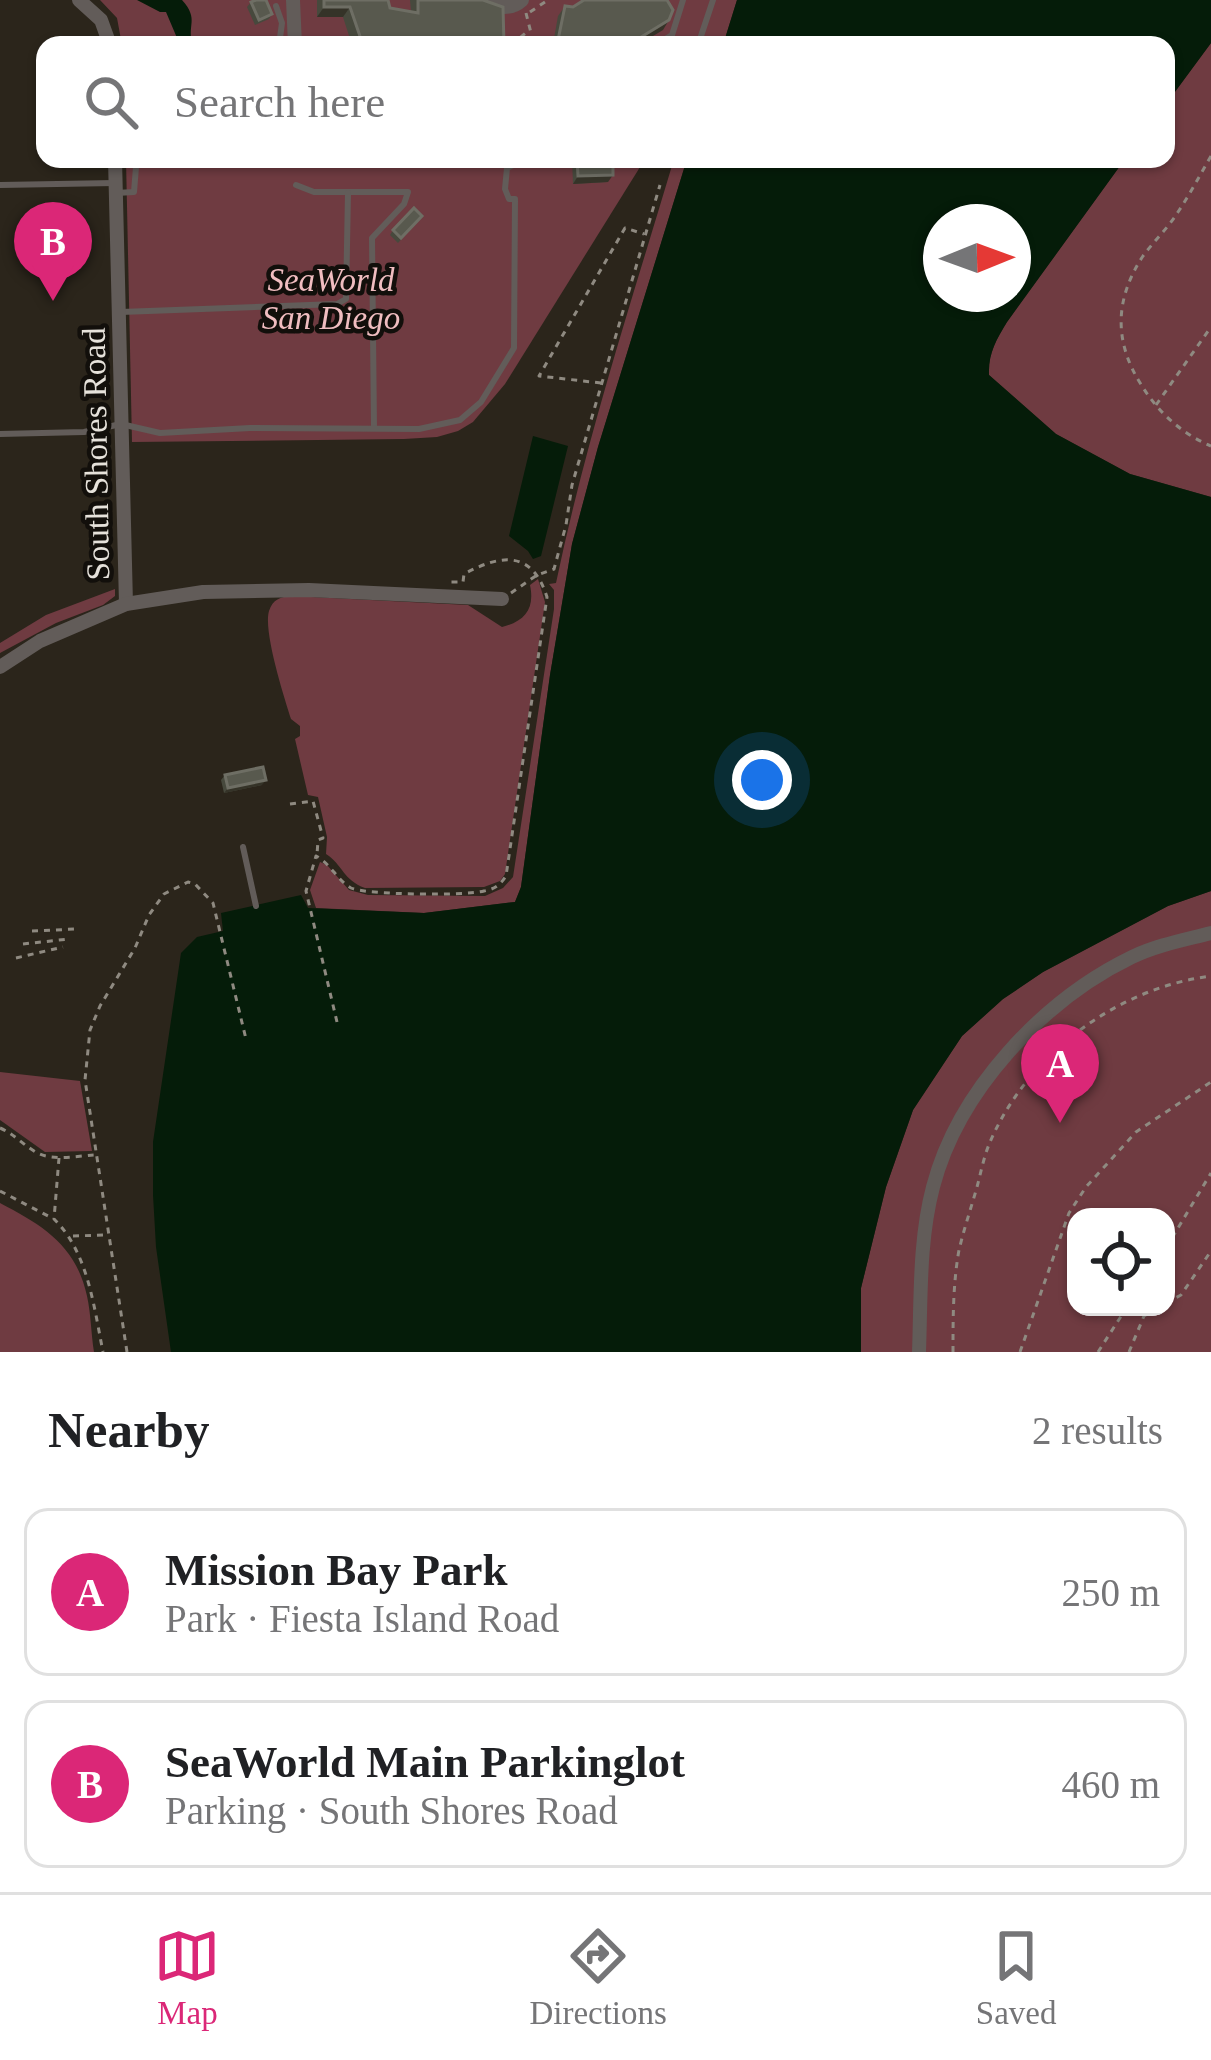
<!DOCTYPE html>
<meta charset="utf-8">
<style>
:root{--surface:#fff;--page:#f2f2f2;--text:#202124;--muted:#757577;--line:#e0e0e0;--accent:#db2777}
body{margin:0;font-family:Georgia,serif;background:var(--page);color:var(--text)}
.controls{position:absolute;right:36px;bottom:36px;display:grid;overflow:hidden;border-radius:24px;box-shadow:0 3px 9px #0004}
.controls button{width:108px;height:108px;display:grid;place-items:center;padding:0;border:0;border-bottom:3px solid var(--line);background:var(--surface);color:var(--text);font:60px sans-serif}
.compass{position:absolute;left:923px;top:204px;width:108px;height:108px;border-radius:50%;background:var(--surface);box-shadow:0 3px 9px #0004;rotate:89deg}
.you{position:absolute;left:762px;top:780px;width:42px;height:42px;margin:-30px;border:9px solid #fff;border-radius:50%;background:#1a73e8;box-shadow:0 0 0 18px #1a73e833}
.badge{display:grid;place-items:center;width:78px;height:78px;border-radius:50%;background:var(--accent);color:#fff;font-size:39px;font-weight:700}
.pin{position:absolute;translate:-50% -99px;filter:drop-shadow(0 3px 6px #0008)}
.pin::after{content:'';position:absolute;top:63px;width:42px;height:36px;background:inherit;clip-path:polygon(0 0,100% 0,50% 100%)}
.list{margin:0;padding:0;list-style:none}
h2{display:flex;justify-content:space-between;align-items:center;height:156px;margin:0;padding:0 48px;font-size:51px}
h2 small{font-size:39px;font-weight:400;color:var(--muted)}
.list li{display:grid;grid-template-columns:78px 1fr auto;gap:36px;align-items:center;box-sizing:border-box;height:168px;margin:0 24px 24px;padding:0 24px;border:3px solid var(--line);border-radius:24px}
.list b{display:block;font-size:45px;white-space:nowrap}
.list p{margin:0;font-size:39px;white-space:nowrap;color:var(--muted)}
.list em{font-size:39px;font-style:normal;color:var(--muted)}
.icon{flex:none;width:66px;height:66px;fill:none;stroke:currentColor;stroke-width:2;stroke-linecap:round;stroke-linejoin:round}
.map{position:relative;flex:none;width:1211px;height:1352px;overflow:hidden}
.search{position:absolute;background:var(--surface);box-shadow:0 3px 9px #0004;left:36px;right:36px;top:36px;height:132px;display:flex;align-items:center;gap:30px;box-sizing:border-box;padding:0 42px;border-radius:24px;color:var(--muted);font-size:45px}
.sheet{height:540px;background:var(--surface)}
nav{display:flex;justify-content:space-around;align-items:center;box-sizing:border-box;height:168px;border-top:3px solid var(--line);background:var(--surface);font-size:33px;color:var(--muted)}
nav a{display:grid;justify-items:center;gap:6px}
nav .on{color:var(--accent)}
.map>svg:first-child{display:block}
</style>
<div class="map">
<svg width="1211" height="1352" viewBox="0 0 1211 1352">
<rect width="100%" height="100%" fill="#2b251b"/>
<g fill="#6f3b41" fill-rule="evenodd">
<polygon points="100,0 737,0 723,45 122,45 117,18"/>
<path d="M1211,43V497L1130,474L1056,434L989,375C988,354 996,340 1007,322L1125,159H1166V104Z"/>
<polygon points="126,159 645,159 505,384 473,422 458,431 437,437 404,439 132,442"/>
<path d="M674,159H687L598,447L572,544L550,675L521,887L515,902L424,913L316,908L310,890L320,862L327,865L349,890L368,895L485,896L503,888L513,877L554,609V590L549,584L556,583C586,439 632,300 674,159Z"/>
<path d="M538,579L545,602L505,874L500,881L484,887L365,888C343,880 343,865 326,854L327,837L318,797L308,795L295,739L300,736V726L291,719C284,697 263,631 269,611C273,599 280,597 292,596L468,605L502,627C525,621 535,609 530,585Z"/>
<polygon points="115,589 115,596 103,605 56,623 0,653 0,643 46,615"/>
<path d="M1211,891V1352H861V1288L886,1187L913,1110L962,1036L1003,999L1043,972L1168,906ZM1076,1217H1166V1307H1076Z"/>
<polygon points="0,1072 80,1081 92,1151 45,1152 0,1120"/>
<path d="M0,1203C42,1225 76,1245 87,1296C91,1314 91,1333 94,1352H0Z"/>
</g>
<g fill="#051c09" fill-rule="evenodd">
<path d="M137,0H182C200,20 186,25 193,45H180L166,12H160Z"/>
<polygon points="737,0 1211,0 1211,43 1166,104 1166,45 723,45"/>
<path d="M687,159H1125L1007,322C996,340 988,354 989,375L1056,434L1130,474L1211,497V891L1168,906L1043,972L1003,999L962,1036L913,1110L886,1187L861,1288V1352H171L156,1247L153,1195V1142L181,953L197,937L223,931L221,913L301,895L308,908L424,913L515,902L521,887L550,675L572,544L598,447ZM941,222H1013V294H941Z"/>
<polygon points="533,436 568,446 541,556 533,559 528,551 509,536"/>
</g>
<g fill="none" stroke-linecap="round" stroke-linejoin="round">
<g stroke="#8f8a81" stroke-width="3" stroke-dasharray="6 6" stroke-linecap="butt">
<polyline points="530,12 548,0"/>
<polyline points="526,13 533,41 537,45"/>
<polyline points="511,45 528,31"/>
<path d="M1211,156C1200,175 1190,194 1178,212C1168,228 1154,241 1143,256C1114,300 1114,343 1142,386C1158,412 1182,434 1211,446"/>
<polyline points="601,383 539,376 625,228 644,234"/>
<polyline points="1156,405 1211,327"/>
<polyline points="511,593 537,575 554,569 566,525 572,485 660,185"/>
<polyline points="290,804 313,801 323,838 318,840 317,855"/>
<polyline points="32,931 76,929"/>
<polyline points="23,944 69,939"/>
<polyline points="16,958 63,947"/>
<path d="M337,1022L306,891L316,856C331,864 337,880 351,888C366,895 466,896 484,891C495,889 500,885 506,876L547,597C532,550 501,554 464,574L463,582H448L447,584"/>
<path d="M0,1128C14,1134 21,1143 34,1151C50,1162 76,1156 94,1155"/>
<path d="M59,1158L54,1219C88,1252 94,1307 103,1352"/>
<polyline points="0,1191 52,1218"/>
<polyline points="73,1236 105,1235"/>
<polyline points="1166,1248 1211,1173"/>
<polyline points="1166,1303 1181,1295 1211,1251"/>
<polyline points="127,1352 85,1080 90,1030 100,1006 135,948 149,915 164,894 188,882 195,884 213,903 246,1039"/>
<path d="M953,1352C953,1318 953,1283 959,1250C964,1229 971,1208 977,1187C981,1172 984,1156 990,1142C1028,1054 1117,988 1211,976"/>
<polyline points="1020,1352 1069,1213 1086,1187 1136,1132 1211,1082"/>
<polyline points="1098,1352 1127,1307"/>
<polyline points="1129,1352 1144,1316 1159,1307"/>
</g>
<g stroke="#625c59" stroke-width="6">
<polyline points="276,6 282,23 279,45"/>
<polyline points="655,45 672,35 683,0"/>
<polyline points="698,45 713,0"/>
<polyline points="0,185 115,183"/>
<polyline points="296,185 314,192 408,192 404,204 372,238 374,428"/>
<polyline points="116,193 134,192 136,167"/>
<polyline points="121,312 337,304 346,299 348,193"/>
<polyline points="0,434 84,432 121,424 160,433 250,428 419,429 460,420 481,402 514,348 515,199 509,199 505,189 507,168 525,159"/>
<polyline points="243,847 256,906"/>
</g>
<g stroke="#625c59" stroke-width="14">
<polyline points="79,0 101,20 110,45"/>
<polyline points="293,0 295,45"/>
<path d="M480,0C494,6 509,12 522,0"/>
<polyline points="115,159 126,604"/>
<polyline points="0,667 40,641 126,604 203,592 309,590 502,599"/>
<path d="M919,1352C921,1298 919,1240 933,1187C958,1091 1043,1000 1132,957C1157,945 1184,940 1211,933"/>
</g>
</g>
<g fill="#47493d">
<polygon points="317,0 388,0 390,8 411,11 410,0 483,0 504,45 352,45 343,17 317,17"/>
<polygon points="251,2 272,14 269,19 255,25 247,7"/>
<polygon points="565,6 663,30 553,44 558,16"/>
<polygon points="572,159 613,159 608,182 573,184"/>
<polygon points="422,216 398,243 390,235 393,230"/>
<polygon points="225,775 262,785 224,793 221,780"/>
</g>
<g fill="#353328">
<polygon points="324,7 350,7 343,17 317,17"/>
<polygon points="669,20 663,30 638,45 628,45"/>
<polygon points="613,175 608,182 573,184 578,176"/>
<polygon points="266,780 262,785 224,793 228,788"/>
</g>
<g fill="#58594e" stroke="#6e6e64" stroke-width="3">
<polygon points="256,0 266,0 272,14 259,20 251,2"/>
<polygon points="324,0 388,0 390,8 418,13 418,0 483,0 503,7 504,45 363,45 350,7 324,7"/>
<polygon points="584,0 667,0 673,10 669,20 628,45 551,45 558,40 565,6 573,7"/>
<polygon points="577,159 613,159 613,175 578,176"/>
<polygon points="414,208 422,216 401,238 393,230"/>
<polygon points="263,767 266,780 228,788 225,775"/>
</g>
<g text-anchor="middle" stroke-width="9" stroke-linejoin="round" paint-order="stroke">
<g font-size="33" font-style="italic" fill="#f0bdc0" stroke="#120f0b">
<text x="331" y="291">SeaWorld<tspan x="331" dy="38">San Diego</tspan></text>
</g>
<g font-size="33" fill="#e6e2db" stroke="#120f0b">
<text transform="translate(95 454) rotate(-91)" y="12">South Shores Road</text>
</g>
</g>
</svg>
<div class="controls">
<button><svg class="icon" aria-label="locate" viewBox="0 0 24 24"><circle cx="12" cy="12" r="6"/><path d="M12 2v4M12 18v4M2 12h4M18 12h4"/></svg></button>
</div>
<svg class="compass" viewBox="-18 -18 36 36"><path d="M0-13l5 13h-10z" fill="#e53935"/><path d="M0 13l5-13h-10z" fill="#757577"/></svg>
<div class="you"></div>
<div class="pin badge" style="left:1060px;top:1123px">A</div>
<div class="pin badge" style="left:53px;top:301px">B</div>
<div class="search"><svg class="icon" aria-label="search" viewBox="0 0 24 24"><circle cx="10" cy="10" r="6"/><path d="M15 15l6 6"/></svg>Search here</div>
</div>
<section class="sheet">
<h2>Nearby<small>2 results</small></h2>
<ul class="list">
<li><span class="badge">A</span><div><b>Mission Bay Park</b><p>Park · Fiesta Island Road</p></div><em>250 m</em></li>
<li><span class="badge">B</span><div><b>SeaWorld Main Parkinglot</b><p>Parking · South Shores Road</p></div><em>460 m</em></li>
</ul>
</section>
<nav>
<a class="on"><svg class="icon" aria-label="map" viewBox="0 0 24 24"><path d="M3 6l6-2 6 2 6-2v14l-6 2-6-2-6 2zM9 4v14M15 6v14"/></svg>Map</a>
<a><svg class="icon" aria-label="directions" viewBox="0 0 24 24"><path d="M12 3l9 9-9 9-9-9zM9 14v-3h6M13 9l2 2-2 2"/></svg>Directions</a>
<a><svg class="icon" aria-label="saved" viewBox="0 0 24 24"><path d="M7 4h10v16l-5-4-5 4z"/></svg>Saved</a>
</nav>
